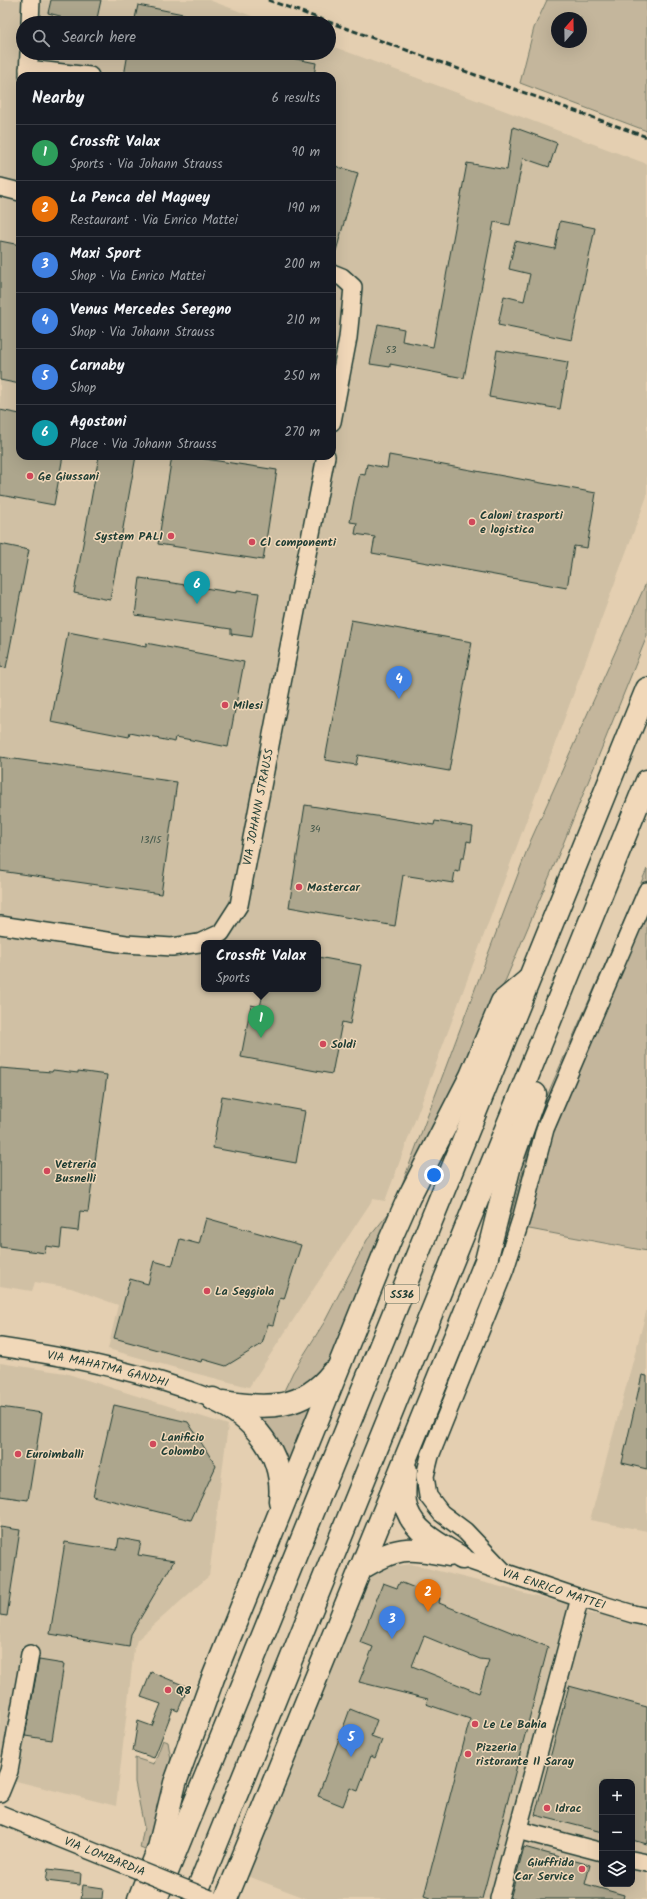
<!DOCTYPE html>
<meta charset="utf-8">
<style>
:root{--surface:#171b24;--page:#20242c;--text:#f1f3f6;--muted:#9ea1a6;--line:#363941;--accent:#1a73e8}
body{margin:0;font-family:Kalam,sans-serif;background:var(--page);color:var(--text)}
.controls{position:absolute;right:12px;bottom:12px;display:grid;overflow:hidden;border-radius:8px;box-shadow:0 4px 16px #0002}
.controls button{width:36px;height:36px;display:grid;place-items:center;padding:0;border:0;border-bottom:1px solid var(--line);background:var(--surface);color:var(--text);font:20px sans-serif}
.compass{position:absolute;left:551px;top:12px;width:36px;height:36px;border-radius:50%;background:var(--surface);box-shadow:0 4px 16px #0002;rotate:20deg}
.you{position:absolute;left:434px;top:1175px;width:14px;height:14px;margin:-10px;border:3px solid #fff;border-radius:50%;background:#1a73e8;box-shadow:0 0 0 6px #1a73e833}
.badge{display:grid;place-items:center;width:26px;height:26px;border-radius:50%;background:var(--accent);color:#fff;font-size:13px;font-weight:700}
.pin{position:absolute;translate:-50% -33px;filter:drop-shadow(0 1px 2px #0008)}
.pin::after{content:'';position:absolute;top:21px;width:14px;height:12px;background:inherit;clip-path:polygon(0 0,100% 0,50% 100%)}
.popup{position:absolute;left:201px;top:940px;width:120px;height:52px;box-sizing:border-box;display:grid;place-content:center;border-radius:8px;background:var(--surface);filter:drop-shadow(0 1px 3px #0005);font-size:13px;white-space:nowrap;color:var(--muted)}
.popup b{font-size:15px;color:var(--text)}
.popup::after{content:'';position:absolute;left:50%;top:100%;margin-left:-8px;border:8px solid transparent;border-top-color:var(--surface)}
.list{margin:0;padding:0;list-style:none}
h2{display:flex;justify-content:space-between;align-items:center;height:52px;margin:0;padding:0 16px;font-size:17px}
h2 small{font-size:13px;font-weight:400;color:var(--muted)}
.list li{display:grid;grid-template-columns:26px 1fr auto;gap:12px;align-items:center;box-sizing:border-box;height:56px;padding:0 16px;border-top:1px solid var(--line)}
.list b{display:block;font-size:15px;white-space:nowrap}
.list p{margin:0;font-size:13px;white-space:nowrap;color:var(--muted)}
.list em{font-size:13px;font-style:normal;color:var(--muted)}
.icon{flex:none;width:22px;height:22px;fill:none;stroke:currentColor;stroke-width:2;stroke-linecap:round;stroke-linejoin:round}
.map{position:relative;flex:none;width:647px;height:1899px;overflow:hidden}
.search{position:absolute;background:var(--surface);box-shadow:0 4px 16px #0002;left:16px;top:16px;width:320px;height:44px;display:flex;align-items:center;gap:10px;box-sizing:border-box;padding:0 14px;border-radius:22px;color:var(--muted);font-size:15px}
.panel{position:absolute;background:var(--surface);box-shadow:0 4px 16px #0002;left:16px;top:72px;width:320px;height:388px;border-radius:12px}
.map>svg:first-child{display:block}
</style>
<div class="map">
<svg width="647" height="1899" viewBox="0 0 647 1899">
<rect width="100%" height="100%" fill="#e4cfb1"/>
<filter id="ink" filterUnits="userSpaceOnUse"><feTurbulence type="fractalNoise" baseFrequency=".025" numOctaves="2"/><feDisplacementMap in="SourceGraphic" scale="8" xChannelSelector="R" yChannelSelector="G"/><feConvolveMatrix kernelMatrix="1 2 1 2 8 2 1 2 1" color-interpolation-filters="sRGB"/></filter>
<g filter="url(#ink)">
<g fill="#d0c0a4" fill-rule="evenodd">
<path d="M0,0H209L270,23H23V53H329V45L647,164V496L385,1201L373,1199L249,1387L194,1373L108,1349L118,1305L71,1288L35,1282L32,1291L0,1286ZM20,76H332V456H20ZM204,943H318V989H204Z"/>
<polygon points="647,1309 647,1531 590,1520"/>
<polygon points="0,1363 65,1373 228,1425 209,1576 137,1640 134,1649 116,1806 0,1777"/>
<path d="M411,1564L572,1605L591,1614L613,1615L647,1604V1899H308L248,1876L366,1578L382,1568ZM602,1782H632V1884H602Z"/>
</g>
<g fill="#c4b69c" stroke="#727a68" fill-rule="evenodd">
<path d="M547,0H647V131L520,83L534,28ZM557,18H581V42H557Z"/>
<path d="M647,581V636L561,849L479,1043L332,1358C318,1377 306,1386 283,1393L293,1372L325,1321L367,1240L388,1214L395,1203L530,842Z"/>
<polygon points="647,869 647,1251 508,1225 533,1134 542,1107"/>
<polygon points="314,1399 289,1469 254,1413"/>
<polygon points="163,1740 168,1742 172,1765 153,1853 140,1848 144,1827 135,1782 135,1758 154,1764"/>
</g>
<g fill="#ada68d" stroke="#1f3d34" fill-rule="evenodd">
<polygon points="51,0 101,0 96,23 59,23 60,16 48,13"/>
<polygon points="138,5 198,17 197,23 134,23"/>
<polygon points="128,53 266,53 316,63 314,76 124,76"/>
<polygon points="513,127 557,143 549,167 523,158 510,225 494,222 464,378 390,364 390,367 370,364 378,324 404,329 402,341 433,347 467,163 507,170"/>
<polygon points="332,165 358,173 336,251 332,251"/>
<polygon points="560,221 595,228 572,340 498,325 504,296 524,301 530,274 509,269 515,241 555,249"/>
<polygon points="0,241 20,245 20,384 0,380"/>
<polygon points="497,350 568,362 560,409 489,397"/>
<polygon points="0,410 20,414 20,456 63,456 54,505 0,495"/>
<polygon points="389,455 596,493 587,548 574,546 567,588 372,553 375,537 355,534 357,523 350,522 354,500 360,474 365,475 367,464 387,468"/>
<polygon points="99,456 136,456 110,600 74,593"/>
<polygon points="172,456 186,456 277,470 263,560 158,544"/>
<polygon points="0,544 29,550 6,668 0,667"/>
<polygon points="140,578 237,593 237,590 259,593 252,637 231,634 231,629 135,615"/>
<polygon points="351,620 472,642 449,771 358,755 356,765 325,760"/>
<polygon points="68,632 146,647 146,643 244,662 228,747 176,737 175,742 130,733 129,737 51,722"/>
<polygon points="0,757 177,782 161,894 0,871"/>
<polygon points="305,805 434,825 435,821 473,827 471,842 467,841 464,858 461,858 459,872 455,871 453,883 403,875 395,926 289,907"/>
<polygon points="318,957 361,965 350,1024 342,1022 332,1074 241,1057 251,1005 260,1007 264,989 318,989"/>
<polygon points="0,1068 52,1072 53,1070 78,1073 78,1071 107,1075 88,1212 80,1211 78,1231 62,1229 60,1248 46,1246 45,1253 0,1247"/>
<polygon points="222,1096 305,1111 296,1163 213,1148"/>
<polygon points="206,1218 301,1245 284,1299 280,1298 273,1325 268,1324 262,1344 226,1366 202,1359 201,1362 114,1338 130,1279 148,1284 154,1261 172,1266 180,1239 199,1244"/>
<polygon points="642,1375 647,1376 647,1469 622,1463"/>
<polygon points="114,1405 188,1422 216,1466 191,1520 93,1496"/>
<polygon points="0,1407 42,1413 28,1500 0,1496"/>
<polygon points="0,1527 20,1530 7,1616 0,1615"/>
<polygon points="119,1538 141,1542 138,1555 174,1561 131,1634 129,1647 50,1634 65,1542 117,1550"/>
<path d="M400,1582L440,1598L439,1603L548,1647L482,1899H433L424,1896L470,1719L426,1704L428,1699L359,1682L373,1647L360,1642L383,1583L397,1588ZM424,1636L480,1659L489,1660L479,1693L412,1666Z"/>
<polygon points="39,1660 64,1664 52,1740 25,1736"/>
<polygon points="151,1672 188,1687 178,1711 173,1709 154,1758 133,1751 138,1721 152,1726 161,1704 141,1697"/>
<polygon points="569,1686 647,1707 647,1844 632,1840 632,1782 602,1782 602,1832 535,1815"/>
<polygon points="350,1709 377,1720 371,1736 382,1740 375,1758 371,1756 358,1791 350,1788 343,1806 318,1796"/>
<polygon points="524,1847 590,1865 585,1884 624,1895 623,1899 510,1899"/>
<polygon points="48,1869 81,1873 80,1885 46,1881"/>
<polygon points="83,1885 103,1888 102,1899 81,1899"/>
</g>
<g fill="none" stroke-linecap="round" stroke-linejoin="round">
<g stroke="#1f3d34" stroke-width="20">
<g id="minor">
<polyline points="30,23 31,0"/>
<polyline points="28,69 90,76"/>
<polyline points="28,76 29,53"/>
<polyline points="0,187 20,192"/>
<polyline points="332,273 342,277 353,287 348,338 332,422"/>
<path id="s1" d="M0,925L126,944L172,947L199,943L221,933L239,905L326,456"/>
<path id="s2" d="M0,1347C74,1358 143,1372 213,1399"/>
<path id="s3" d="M462,1558L580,1598L633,1614L647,1617"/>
<polyline points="505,1573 465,1531 441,1513 428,1496 425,1476 430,1456 505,1269 522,1216 545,1129 647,891"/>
<polyline points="0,1793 9,1771 30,1654"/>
<polyline points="518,1830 602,1852"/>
<polyline points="632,1860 647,1863"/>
<polyline points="499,1899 580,1598"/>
</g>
</g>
<g stroke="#1f3d34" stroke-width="25">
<g id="highway">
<path d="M213,1399C254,1418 285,1454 280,1501"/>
<path d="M224,1402C266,1409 303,1410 332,1373"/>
<path d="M406,1470C405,1482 402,1498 407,1510C416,1534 441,1545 462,1558"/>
<path d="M360,1569C398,1546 406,1547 449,1555"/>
<polyline points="139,1899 159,1848 175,1783 213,1678 390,1240 409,1197 471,1076 502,1002 527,981"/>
<polyline points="156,1899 647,689"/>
<polyline points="194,1899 647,781"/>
<polyline points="226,1899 486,1261 510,1165 535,1094"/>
</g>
</g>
<use href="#minor" stroke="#f1d8b9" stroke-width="17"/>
<use href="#highway" stroke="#f1d8b9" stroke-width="22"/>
<polyline stroke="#1f3d34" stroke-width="3" stroke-dasharray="6 3" stroke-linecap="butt" points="268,0 647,137"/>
<g stroke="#1f3d34" stroke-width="20" stroke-linecap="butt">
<g id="minor-bridge">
<path id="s4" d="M0,1814L210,1899"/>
</g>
</g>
<use href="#minor-bridge" stroke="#f1d8b9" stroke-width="17"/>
</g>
</g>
<g fill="#d1495b" stroke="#f1d8b9" stroke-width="1.5">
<circle cx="30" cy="476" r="4"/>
<circle cx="472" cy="522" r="4"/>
<circle cx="171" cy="536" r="4"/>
<circle cx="252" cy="542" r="4"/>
<circle cx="225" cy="705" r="4"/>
<circle cx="299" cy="887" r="4"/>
<circle cx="323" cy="1044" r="4"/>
<circle cx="47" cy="1171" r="4"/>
<circle cx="207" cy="1291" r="4"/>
<circle cx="153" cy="1444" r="4"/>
<circle cx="18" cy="1454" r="4"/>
<circle cx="168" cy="1690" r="4"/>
<circle cx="475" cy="1724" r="4"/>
<circle cx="468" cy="1754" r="4"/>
<circle cx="547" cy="1808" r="4"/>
<circle cx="582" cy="1869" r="4"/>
</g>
<g text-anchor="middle" stroke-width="3" stroke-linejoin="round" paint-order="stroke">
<g font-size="10" fill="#42574a">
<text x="391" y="353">53</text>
<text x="315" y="832">34</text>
<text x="151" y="843">13/15</text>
</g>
<rect fill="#f1d8b9" stroke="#5e6c5c" stroke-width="1" x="385" y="1285" width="34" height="18" rx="3"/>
<g font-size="11" font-weight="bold" fill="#1f3d34">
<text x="402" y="1298">SS36</text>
</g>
<g font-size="12" font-weight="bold" fill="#1f3d34" stroke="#f1d8b9" text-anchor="start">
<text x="38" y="480">Ge Giussani</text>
<text x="480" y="519">Caloni trasporti<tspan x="480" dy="14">e logistica</tspan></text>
<text x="163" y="540" text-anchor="end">System PALI</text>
<text x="260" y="546">Cl componenti</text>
<text x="233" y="709">Milesi</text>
<text x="307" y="891">Mastercar</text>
<text x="331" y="1048">Soldi</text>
<text x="55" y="1168">Vetreria<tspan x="55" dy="14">Busnelli</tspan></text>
<text x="215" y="1295">La Seggiola</text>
<text x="161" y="1441">Lanificio<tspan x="161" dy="14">Colombo</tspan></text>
<text x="26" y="1458">Euroimballi</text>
<text x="176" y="1694">Q8</text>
<text x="483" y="1728">Le Le Bahia</text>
<text x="476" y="1751">Pizzeria<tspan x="476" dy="14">ristorante Il Saray</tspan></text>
<text x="555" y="1812">Idrac</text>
<text x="574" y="1866" text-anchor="end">Giuffrida<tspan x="574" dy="14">Car Service</tspan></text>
</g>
<g font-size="12" fill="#1f3d34" stroke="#f1d8b9">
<text dy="4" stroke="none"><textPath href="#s1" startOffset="358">VIA JOHANN STRAUSS</textPath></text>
<text dy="4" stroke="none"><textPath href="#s2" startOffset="110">VIA MAHATMA GANDHI</textPath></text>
<text dy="4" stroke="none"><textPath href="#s3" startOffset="97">VIA ENRICO MATTEI</textPath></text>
<text dy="4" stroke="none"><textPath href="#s4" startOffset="113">VIA LOMBARDIA</textPath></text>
</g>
</g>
</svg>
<div class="controls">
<button>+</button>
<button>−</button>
<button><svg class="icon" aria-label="layers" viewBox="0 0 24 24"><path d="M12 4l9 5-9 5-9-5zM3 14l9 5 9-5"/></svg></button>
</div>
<svg class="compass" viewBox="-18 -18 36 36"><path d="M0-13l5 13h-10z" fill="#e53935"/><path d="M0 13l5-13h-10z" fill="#9ea1a6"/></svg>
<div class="you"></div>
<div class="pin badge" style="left:261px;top:1038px;background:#2e9e5b">1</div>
<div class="popup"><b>Crossfit Valax</b>Sports</div>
<div class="pin badge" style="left:428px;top:1612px;background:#e8710a">2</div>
<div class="pin badge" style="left:392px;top:1639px;background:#3f7fe0">3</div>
<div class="pin badge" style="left:399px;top:699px;background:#3f7fe0">4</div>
<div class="pin badge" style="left:351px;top:1757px;background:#3f7fe0">5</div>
<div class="pin badge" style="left:197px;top:604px;background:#0f9aa8">6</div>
<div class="search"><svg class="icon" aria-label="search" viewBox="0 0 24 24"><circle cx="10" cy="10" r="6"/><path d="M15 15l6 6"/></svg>Search here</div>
<section class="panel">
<h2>Nearby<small>6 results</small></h2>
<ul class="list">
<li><span class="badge" style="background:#2e9e5b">1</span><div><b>Crossfit Valax</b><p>Sports · Via Johann Strauss</p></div><em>90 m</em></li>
<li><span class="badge" style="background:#e8710a">2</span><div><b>La Penca del Maguey</b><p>Restaurant · Via Enrico Mattei</p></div><em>190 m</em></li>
<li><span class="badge" style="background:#3f7fe0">3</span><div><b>Maxi Sport</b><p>Shop · Via Enrico Mattei</p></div><em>200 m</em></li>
<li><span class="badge" style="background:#3f7fe0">4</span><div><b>Venus Mercedes Seregno</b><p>Shop · Via Johann Strauss</p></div><em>210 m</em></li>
<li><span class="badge" style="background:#3f7fe0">5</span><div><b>Carnaby</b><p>Shop</p></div><em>250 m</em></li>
<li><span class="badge" style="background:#0f9aa8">6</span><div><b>Agostoni</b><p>Place · Via Johann Strauss</p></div><em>270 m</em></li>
</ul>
</section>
</div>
